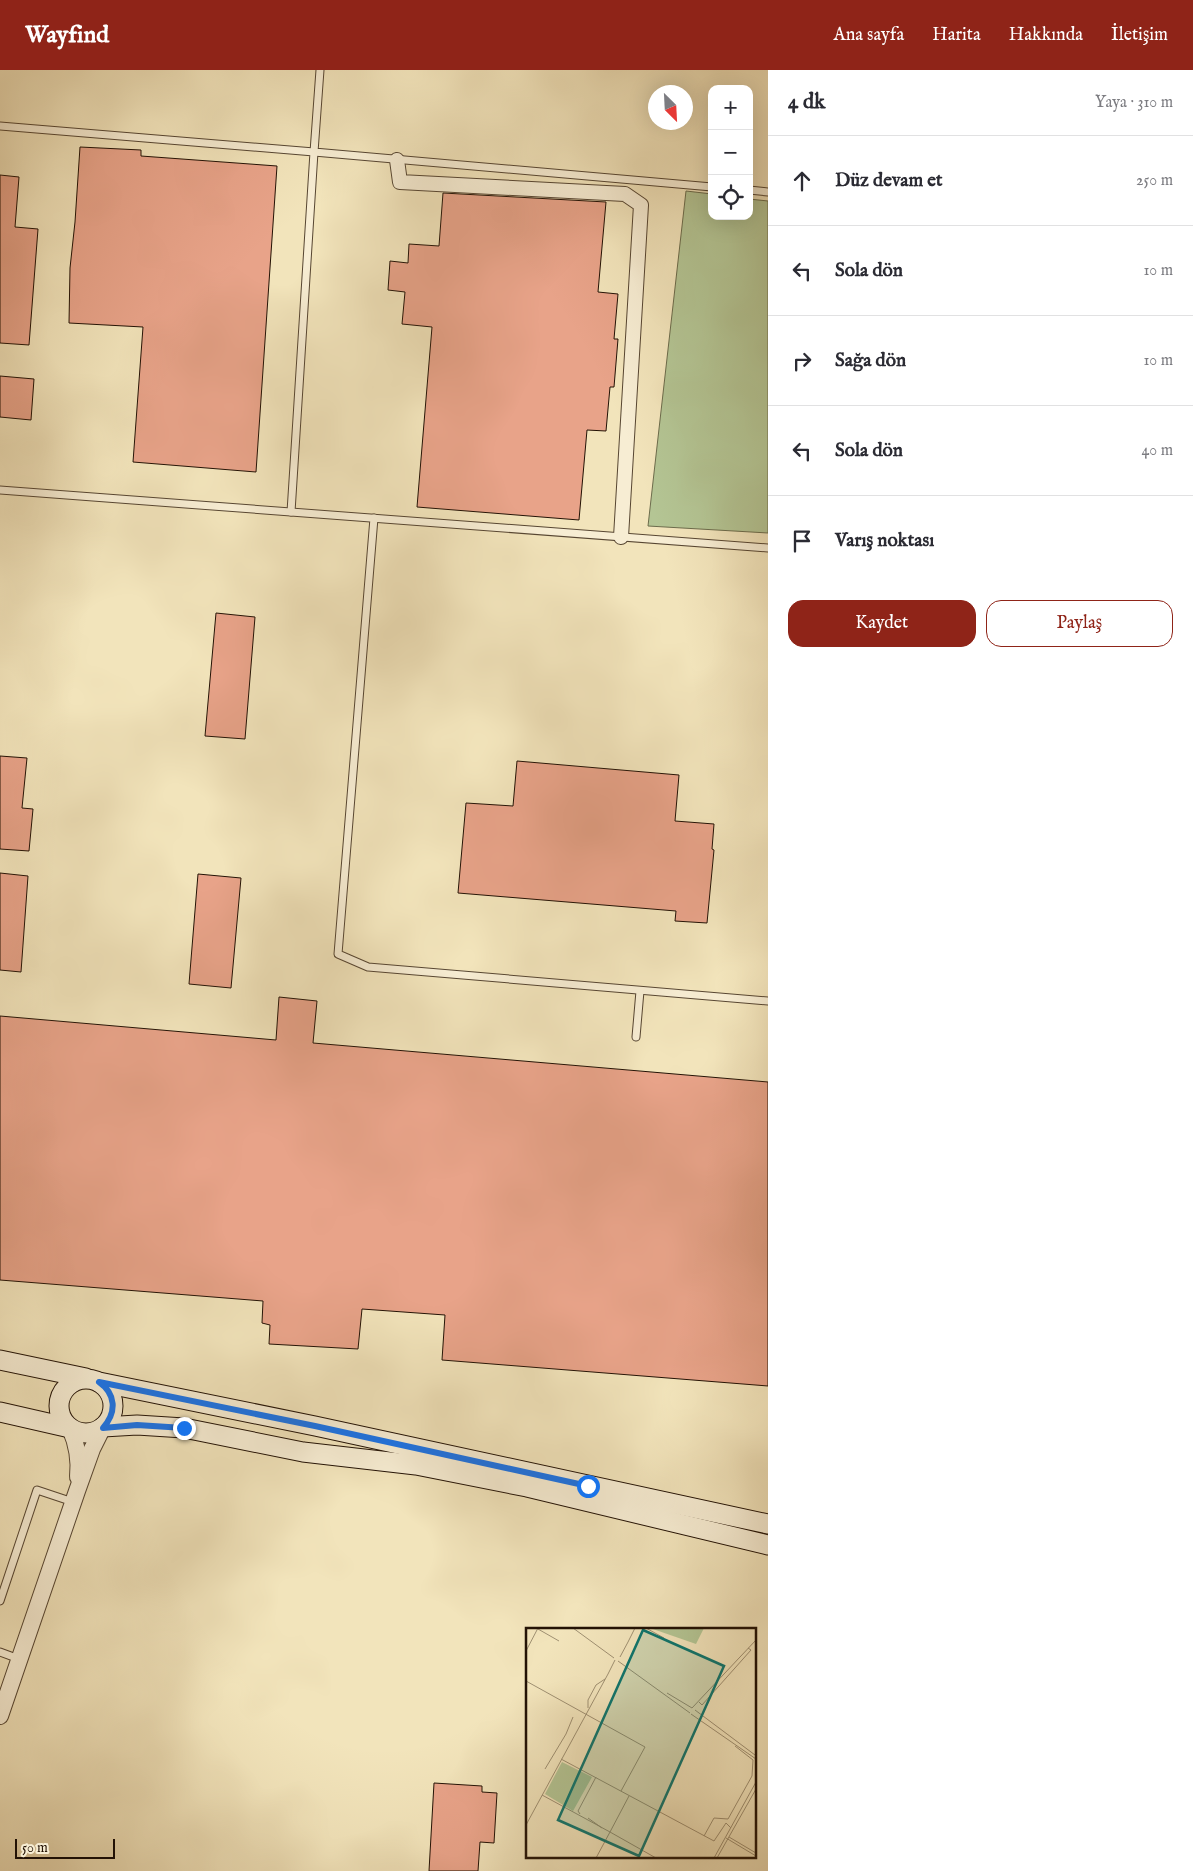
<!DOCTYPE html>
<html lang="tr">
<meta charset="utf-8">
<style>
:root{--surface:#fff;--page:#f2f2f3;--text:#2b2b33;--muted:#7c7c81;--line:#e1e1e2;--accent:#8f2418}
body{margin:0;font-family:"IM FELL English",serif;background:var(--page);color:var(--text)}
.controls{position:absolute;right:15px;top:15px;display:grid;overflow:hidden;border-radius:10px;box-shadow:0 5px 20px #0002}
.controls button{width:45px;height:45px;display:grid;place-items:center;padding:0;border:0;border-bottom:1px solid var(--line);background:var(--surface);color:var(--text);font:25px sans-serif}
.compass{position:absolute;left:648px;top:15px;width:45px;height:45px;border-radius:50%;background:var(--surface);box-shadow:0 5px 20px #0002;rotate:156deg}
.scale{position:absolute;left:15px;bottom:12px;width:100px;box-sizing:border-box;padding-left:5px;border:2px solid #231205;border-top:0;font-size:14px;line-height:18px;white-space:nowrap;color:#231205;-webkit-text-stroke:4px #f7edd3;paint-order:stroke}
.stop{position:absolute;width:15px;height:15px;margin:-11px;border:4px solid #1a73e8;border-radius:50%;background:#fff}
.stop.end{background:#1a73e8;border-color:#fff;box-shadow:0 1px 5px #0008}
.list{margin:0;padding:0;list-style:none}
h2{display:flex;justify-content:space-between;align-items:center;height:65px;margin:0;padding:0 20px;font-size:21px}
h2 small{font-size:16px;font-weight:400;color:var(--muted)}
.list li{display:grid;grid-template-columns:32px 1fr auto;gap:15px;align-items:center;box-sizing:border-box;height:90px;padding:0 20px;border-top:1px solid var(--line)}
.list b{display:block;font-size:19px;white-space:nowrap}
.list em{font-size:16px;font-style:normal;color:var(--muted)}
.actions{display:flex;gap:10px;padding:15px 20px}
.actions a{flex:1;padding:11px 0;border:1px solid var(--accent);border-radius:15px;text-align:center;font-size:18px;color:var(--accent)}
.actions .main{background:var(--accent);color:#fff}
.icon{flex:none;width:28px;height:28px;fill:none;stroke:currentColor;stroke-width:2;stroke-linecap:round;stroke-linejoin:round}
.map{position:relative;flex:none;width:768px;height:1801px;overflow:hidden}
header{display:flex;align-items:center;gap:30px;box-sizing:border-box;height:70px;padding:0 25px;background:var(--accent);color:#fff}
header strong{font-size:24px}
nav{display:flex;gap:28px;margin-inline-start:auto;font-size:18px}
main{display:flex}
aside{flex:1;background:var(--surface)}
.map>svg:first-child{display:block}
</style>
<header>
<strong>Wayfind</strong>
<nav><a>Ana sayfa</a><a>Harita</a><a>Hakkında</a><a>İletişim</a></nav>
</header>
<main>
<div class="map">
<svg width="768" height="1801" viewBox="0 0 768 1801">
<rect width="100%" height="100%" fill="#f2e4bb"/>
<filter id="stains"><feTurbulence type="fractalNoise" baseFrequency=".004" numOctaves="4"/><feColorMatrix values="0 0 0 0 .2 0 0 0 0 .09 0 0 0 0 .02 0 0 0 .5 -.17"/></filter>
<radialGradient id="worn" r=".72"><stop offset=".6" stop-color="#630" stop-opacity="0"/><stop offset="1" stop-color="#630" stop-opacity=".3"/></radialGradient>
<polygon fill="#b4c594" stroke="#6c6c4c" points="686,121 712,124 712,146 749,146 749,129 768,131 768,463 648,456"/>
<g fill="#e8a389" stroke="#231205">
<polygon points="80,77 141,80 141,86 277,96 256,402 133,392 143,257 69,253 70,198 75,152"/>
<polygon points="0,105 19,107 15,157 38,159 29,275 0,273"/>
<polygon points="443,123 606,132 598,222 618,224 614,269 618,269 614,317 610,317 606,361 587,360 579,450 417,437 432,257 402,254 405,222 388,220 390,191 408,193 409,174 439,176"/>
<polygon points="0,306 34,309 31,350 0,347"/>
<polygon points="216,543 255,547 245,669 205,666"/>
<polygon points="0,686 27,688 22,738 33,739 29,781 0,779"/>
<polygon points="517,691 679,705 675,751 714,754 712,779 714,780 707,853 675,851 676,841 458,823 466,733 513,736"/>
<polygon points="0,803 28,806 21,902 0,900"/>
<polygon points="198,804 241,808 231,918 189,914"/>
<polygon points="279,927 317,931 313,973 768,1012 768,1316 442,1290 445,1245 362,1239 358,1279 269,1274 270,1255 262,1253 263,1231 0,1210 0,946 276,970"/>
<polygon points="434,1713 482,1716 482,1722 497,1723 494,1773 480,1772 478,1801 429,1801"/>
</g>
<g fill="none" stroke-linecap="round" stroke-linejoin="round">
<g stroke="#574632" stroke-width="9">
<g id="service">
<polyline points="320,0 314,82 712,117"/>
<polyline points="0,56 314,82 291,442"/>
<polyline points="749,120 768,122"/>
<polyline points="0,420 768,478"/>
<polyline points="374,448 338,884 368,897 768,931"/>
<polyline points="636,967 640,921"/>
<polyline points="0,1531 37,1420 73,1432"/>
<polyline points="0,1582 19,1589"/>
</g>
</g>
<g stroke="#574632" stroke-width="16">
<polyline id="minor" points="397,90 400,112 625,124 641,135 621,467"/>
</g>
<g stroke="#574632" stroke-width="18">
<g id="tertiary">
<path d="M70,1358C77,1374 80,1389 78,1407"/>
<polyline points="0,1646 77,1421 92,1379 103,1357"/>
</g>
</g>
<g stroke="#231205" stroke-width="21">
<g id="secondary">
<polyline points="0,1290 86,1308"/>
<circle cx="86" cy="1336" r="27"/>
<polyline points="99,1312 315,1356 768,1454"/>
<polyline points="0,1342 70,1358"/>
<polyline points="103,1357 137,1355 184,1358 303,1382 416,1395 527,1417 768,1475"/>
</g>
</g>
<use href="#service" stroke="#f7edd3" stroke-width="7"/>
<use href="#minor" stroke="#f7edd3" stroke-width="14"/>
<use href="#tertiary" stroke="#f7edd3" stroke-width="16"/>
<use href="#secondary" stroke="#f7edd3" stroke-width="19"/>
</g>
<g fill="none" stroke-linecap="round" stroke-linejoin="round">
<path stroke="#1a73e8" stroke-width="6" d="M184,1358L137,1355L103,1358C117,1342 116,1324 99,1312L315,1356L588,1416"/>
</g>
<g transform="translate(526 1558)">
<rect width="230" height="230" fill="#f2e4bb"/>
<path d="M124,0H178L170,16ZM36,134L66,149L47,183L19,166Z" fill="#b4c594"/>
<path fill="none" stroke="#9f9072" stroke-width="1" d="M47,0L88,30M120,0L138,10M12,1L33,13M102,14L109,0M0,23L12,0M94,29L102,14M92,33L164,85M82,46L89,32M0,53L119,119L95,163M141,65L166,80M173,74L176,77L225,22L222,20M62,80V72L70,57L79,51M166,80L230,12M169,82L229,127M165,86L230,131M35,131L188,213L200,195L205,200M19,141L40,106L47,89M16,167L84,204L70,230M103,168L84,204L130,230M54,186L52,183L70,149M62,190L76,200M0,197L82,46M178,208L188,190L202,191L226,148L227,132L209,118M203,209L230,225M200,210L230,228M188,230L230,154M191,230L230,161"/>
<path fill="#0f766e" fill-opacity="0.15" stroke="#0f766e" stroke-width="2.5" d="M117,2L198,38L113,228L32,192Z"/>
<rect width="230" height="230" fill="none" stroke="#231205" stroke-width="2.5"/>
</g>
<rect width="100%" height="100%" filter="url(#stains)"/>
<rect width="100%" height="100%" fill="url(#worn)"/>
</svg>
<div class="controls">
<button>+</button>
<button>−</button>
<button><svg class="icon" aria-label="locate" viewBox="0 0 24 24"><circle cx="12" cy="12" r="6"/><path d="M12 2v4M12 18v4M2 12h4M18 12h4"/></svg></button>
</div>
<svg class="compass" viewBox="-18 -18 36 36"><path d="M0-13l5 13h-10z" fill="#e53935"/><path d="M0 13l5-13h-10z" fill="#7c7c81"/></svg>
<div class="scale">50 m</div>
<div class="stop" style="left:588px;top:1416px"></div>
<div class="stop end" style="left:184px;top:1358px"></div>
</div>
<aside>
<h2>4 dk<small>Yaya · 310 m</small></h2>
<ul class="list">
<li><svg class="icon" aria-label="ahead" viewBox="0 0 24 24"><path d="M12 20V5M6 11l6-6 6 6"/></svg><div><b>Düz devam et</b></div><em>250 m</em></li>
<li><svg class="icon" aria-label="left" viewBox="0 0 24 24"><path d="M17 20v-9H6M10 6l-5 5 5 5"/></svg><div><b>Sola dön</b></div><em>10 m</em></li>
<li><svg class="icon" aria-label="right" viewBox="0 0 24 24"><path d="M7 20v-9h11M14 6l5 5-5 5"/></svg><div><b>Sağa dön</b></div><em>10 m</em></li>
<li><svg class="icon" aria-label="left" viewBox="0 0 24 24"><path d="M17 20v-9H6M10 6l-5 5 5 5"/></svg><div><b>Sola dön</b></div><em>40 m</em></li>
<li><svg class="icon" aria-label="arrive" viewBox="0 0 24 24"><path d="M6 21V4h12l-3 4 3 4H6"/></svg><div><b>Varış noktası</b></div></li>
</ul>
<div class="actions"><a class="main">Kaydet</a><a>Paylaş</a></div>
</aside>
</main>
